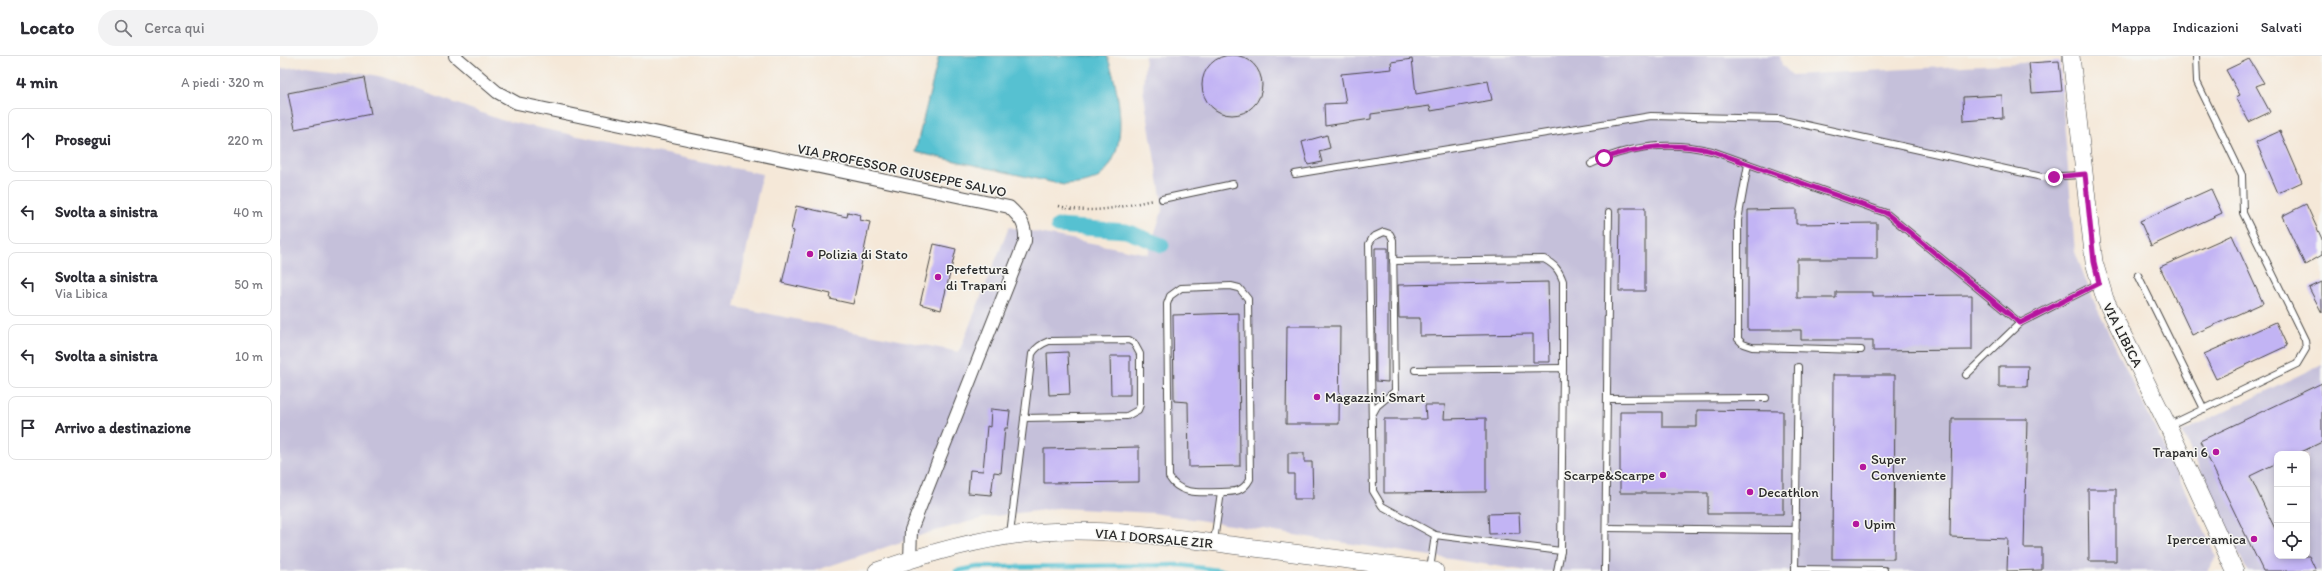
<!DOCTYPE html>
<html lang="it">
<meta charset="utf-8">
<style>
:root{--surface:#fff;--page:#f2f2f3;--text:#2b2b33;--muted:#7c7c81;--line:#e1e1e2}
body{margin:0;font-family:Itim,sans-serif;background:var(--page);color:var(--text)}
.controls{position:absolute;right:12px;bottom:12px;display:grid;overflow:hidden;border-radius:8px;box-shadow:0 2px 6px #0003}
.controls button{width:36px;height:36px;display:grid;place-items:center;padding:0;border:0;border-bottom:1px solid var(--line);background:var(--surface);color:var(--text);font:20px sans-serif}
.stop{position:absolute;width:12px;height:12px;margin:-9px;border:3px solid #b5179e;border-radius:50%;background:#fff}
.stop.end{background:#b5179e;border-color:#fff;box-shadow:0 1px 4px #0008}
.list{margin:0;padding:0;list-style:none}
h2{display:flex;justify-content:space-between;align-items:center;height:52px;margin:0;padding:0 16px;font-size:17px}
h2 small{font-size:13px;font-weight:400;color:var(--muted)}
.list li{display:grid;grid-template-columns:26px 1fr auto;gap:12px;align-items:center;box-sizing:border-box;height:64px;margin:0 8px 8px;padding:0 8px;border:1px solid var(--line);border-radius:8px}
.list b{display:block;font-size:15px;white-space:nowrap}
.list p{margin:0;font-size:13px;white-space:nowrap;color:var(--muted)}
.list em{font-size:13px;font-style:normal;color:var(--muted)}
.icon{flex:none;width:22px;height:22px;fill:none;stroke:currentColor;stroke-width:2;stroke-linecap:round;stroke-linejoin:round}
.map{position:relative;flex:none;width:2042px;height:515px;overflow:hidden}
header{display:flex;align-items:center;gap:24px;box-sizing:border-box;height:56px;padding:0 20px;background:var(--surface);border-bottom:1px solid var(--line)}
header strong{font-size:19px}
nav{display:flex;gap:22px;margin-inline-start:auto;font-size:14px}
.search{width:280px;height:36px;background:var(--page);display:flex;align-items:center;gap:10px;box-sizing:border-box;padding:0 14px;border-radius:22px;color:var(--muted);font-size:15px}
main{display:flex}
aside{flex:1;background:var(--surface)}
.map>svg:first-child{display:block}
</style>
<header>
<strong>Locato</strong>
<div class="search"><svg class="icon" aria-label="search" viewBox="0 0 24 24"><circle cx="10" cy="10" r="6"/><path d="M15 15l6 6"/></svg>Cerca qui</div>
<nav><a>Mappa</a><a>Indicazioni</a><a>Salvati</a></nav>
</header>
<main>
<aside>
<h2>4 min<small>A piedi · 320 m</small></h2>
<ul class="list">
<li><svg class="icon" aria-label="ahead" viewBox="0 0 24 24"><path d="M12 20V5M6 11l6-6 6 6"/></svg><div><b>Prosegui</b></div><em>220 m</em></li>
<li><svg class="icon" aria-label="left" viewBox="0 0 24 24"><path d="M17 20v-9H6M10 6l-5 5 5 5"/></svg><div><b>Svolta a sinistra</b></div><em>40 m</em></li>
<li><svg class="icon" aria-label="left" viewBox="0 0 24 24"><path d="M17 20v-9H6M10 6l-5 5 5 5"/></svg><div><b>Svolta a sinistra</b><p>Via Libica</p></div><em>50 m</em></li>
<li><svg class="icon" aria-label="left" viewBox="0 0 24 24"><path d="M17 20v-9H6M10 6l-5 5 5 5"/></svg><div><b>Svolta a sinistra</b></div><em>10 m</em></li>
<li><svg class="icon" aria-label="arrive" viewBox="0 0 24 24"><path d="M6 21V4h12l-3 4 3 4H6"/></svg><div><b>Arrivo a destinazione</b></div></li>
</ul>
</aside>
<div class="map">
<svg width="2042" height="515" viewBox="0 0 2042 515">
<rect width="100%" height="100%" fill="#f6f6f2"/>
<filter id="ink" filterUnits="userSpaceOnUse"><feTurbulence type="fractalNoise" baseFrequency=".025" numOctaves="2"/><feDisplacementMap in="SourceGraphic" scale="8" xChannelSelector="R" yChannelSelector="G"/><feConvolveMatrix kernelMatrix="1 2 1 2 8 2 1 2 1" color-interpolation-filters="sRGB"/></filter>
<filter id="wash" filterUnits="userSpaceOnUse"><feTurbulence type="fractalNoise" baseFrequency=".012" numOctaves="4" result="noise"/><feDisplacementMap in="SourceGraphic" scale="16" xChannelSelector="R" yChannelSelector="G"/><feGaussianBlur stdDeviation="0.9" result="paint"/><feColorMatrix in="noise" values="0 0 0 0 0 0 0 0 0 0 0 0 0 0 0 0 0 1.4 0 .05"/><feComposite in="paint" operator="in"/></filter>
<g filter="url(#wash)">
<rect width="100%" height="100%" fill="#f5e8d8"/>
<g fill="#c5c0da" fill-rule="evenodd">
<polygon points="865,0 1500,0 1502,9 1512,19 1779,5 1795,196 1815,248 1937,501 1927,515 1248,515 873,457 780,452 707,461 648,477 534,515 0,515 0,13 26,10 83,17 103,21 221,64 482,118 455,251 679,296 729,171 868,198 883,152 863,34"/>
<path d="M2042,308V515H1967L1902,376ZM1997,398H2027V500H1997Z"/>
</g>
<path fill="#56c1d1" stroke="#40767e" d="M659,0H827C839,32 852,96 819,121C808,128 796,128 784,129L635,96Z"/>
<g fill="none" stroke-linecap="round" stroke-linejoin="round">
<polyline stroke="#56c1d1" stroke-width="4.5" points="676,515 697,511 900,509 945,515"/>
<polyline stroke="#56c1d1" stroke-width="15" points="778,170 846,175 882,189"/>
</g>
<g id="blocks">
<g fill="#c2b4f4">
<circle cx="952" cy="29" r="30"/>
<polygon points="1132,3 1136,38 1208,25 1212,44 1151,55 1150,50 1091,58 1091,63 1045,70 1044,48 1066,47 1061,18 1112,13 1111,6"/>
<polygon points="1969,3 1984,27 1976,30 1990,56 1969,66 1956,41 1960,39 1946,14"/>
<polygon points="1779,5 1782,35 1752,37 1749,7"/>
<polygon points="84,22 91,58 15,73 8,37"/>
<polygon points="1722,39 1723,62 1684,65 1683,41"/>
<polygon points="2000,75 2022,126 1998,137 1976,86"/>
<polygon points="1047,79 1050,92 1039,95 1042,106 1028,109 1022,86"/>
<polygon points="1931,133 1942,157 1871,190 1860,165"/>
<polygon points="2026,148 2042,183 2042,199 2025,209 2002,160"/>
<polygon points="516,150 567,161 568,156 581,159 580,164 590,166 573,248 550,243 551,238 502,227 514,175 511,174"/>
<polygon points="1340,152 1365,152 1365,235 1339,235"/>
<polygon points="1516,153 1516,168 1597,167 1597,203 1517,203 1517,242 1556,242 1556,236 1593,236 1593,240 1692,239 1692,294 1593,295 1593,284 1521,284 1521,274 1468,274 1468,154"/>
<polygon points="1952,179 1983,247 1912,279 1880,211"/>
<polygon points="654,188 676,193 661,254 640,248"/>
<polygon points="1095,192 1108,192 1108,326 1096,325"/>
<polygon points="1268,226 1270,306 1253,306 1253,278 1140,280 1140,262 1119,262 1118,229"/>
<polygon points="2042,226 2042,257 2029,232"/>
<polygon points="959,257 960,410 909,411 908,346 894,345 893,259"/>
<polygon points="1996,266 2007,290 1936,323 1924,298"/>
<polygon points="1007,270 1060,270 1059,368 1006,368"/>
<polygon points="788,296 790,338 769,339 767,297"/>
<polygon points="830,300 850,300 850,339 831,339"/>
<polygon points="1719,310 1748,310 1747,331 1719,331"/>
<polygon points="1553,319 1615,319 1614,503 1552,503"/>
<polygon points="2042,327 2042,386 2017,398 1997,398 1997,407 1970,420 1997,477 1997,500 2029,500 2036,515 1983,515 1920,385"/>
<polygon points="1145,349 1165,349 1164,363 1206,362 1206,436 1104,437 1104,363 1146,363"/>
<polygon points="711,353 730,355 728,372 725,372 721,417 714,416 711,439 688,437 690,414 703,415 707,370 710,371"/>
<polygon points="1417,354 1503,355 1503,458 1428,458 1428,437 1340,437 1340,356 1382,356 1382,371 1417,371"/>
<polygon points="1672,363 1747,363 1744,492 1762,492 1762,514 1727,515 1728,483 1670,481"/>
<polygon points="859,391 859,426 764,427 764,393"/>
<polygon points="1008,397 1024,397 1024,406 1032,406 1033,443 1014,443 1014,418 1008,418"/>
<polygon points="1808,433 1836,433 1836,505 1809,505"/>
<polygon points="1239,457 1240,477 1209,478 1208,458"/>
</g>
</g>
</g>
<g filter="url(#ink)">
<use href="#blocks" fill-opacity="0" stroke="#494745" stroke-width="1"/>
<g fill="none" stroke-linecap="round" stroke-linejoin="round">
<g stroke="#494745" stroke-width="8">
<g id="service">
<path d="M1311,108C1350,89 1390,85 1432,95L1606,157L1740,267L1819,227"/>
<polyline points="1468,108 1458,164 1458,283 1463,288 1472,291 1581,294"/>
<polyline points="1015,118 1371,60 1499,63 1762,121 1802,119"/>
<polyline points="882,143 953,128"/>
<path d="M1113,205L1264,203C1275,209 1279,214 1283,225V312"/>
<polyline points="1858,219 1924,353"/>
<polyline points="1135,314 1283,312 1281,495"/>
<polyline points="1686,319 1740,267"/>
<polyline points="1327,343 1486,342"/>
<polyline points="1092,359 1097,350 1115,335 1113,184 1110,178 1104,176 1093,181 1089,188 1093,435 1102,450 1155,479"/>
<polyline points="1888,370 2017,308 2026,293 2025,284 1963,157 1962,119 1917,26 1916,0"/>
<polyline points="1326,472 1516,474"/>
<path d="M730,478L752,298C756,291 761,288 769,285L849,284L854,287L860,298V349L858,354L847,360L744,362"/>
<path d="M934,485L941,436C955,436 963,436 970,423L968,243L959,232L951,230L901,232L890,240L887,248L889,421C900,440 922,436 941,436"/>
<polyline points="1150,513 1155,479 1281,495 1277,515"/>
<polyline points="1515,513 1604,514"/>
<polyline points="1325,515 1329,156"/>
<polyline points="1515,515 1518,311"/>
</g>
</g>
<g stroke="#494745" stroke-width="14">
<path id="minor" d="M175,0L217,36L237,47L729,151C741,162 746,169 745,185L631,474L630,504"/>
</g>
<g stroke="#494745" stroke-width="18">
<g id="secondary">
<polyline points="1791,0 1814,206 1825,243 1888,370 1955,515"/>
<path d="M597,515C651,496 707,480 764,476C826,472 890,481 951,489C1019,498 1087,506 1155,515"/>
</g>
</g>
<path stroke="#494745" stroke-width="2.5" stroke-dasharray="1 3" stroke-linecap="butt" d="M779,150C813,159 839,151 873,144"/>
<use href="#service" stroke="#fff" stroke-width="6"/>
<use href="#minor" stroke="#fff" stroke-width="12"/>
<use href="#secondary" stroke="#fff" stroke-width="17"/>
</g>
</g>
<g fill="none" stroke-linecap="round" stroke-linejoin="round" filter="url(#ink)">
<path stroke="#b5179e" stroke-width="5" d="M1324,102C1361,90 1394,86 1432,95L1606,157L1740,267L1819,227L1814,206L1805,118L1774,121"/>
</g>
<g fill="#b5179e" stroke="#f6f6f2" stroke-width="1.5">
<circle cx="530" cy="198" r="4"/>
<circle cx="658" cy="221" r="4"/>
<circle cx="1037" cy="341" r="4"/>
<circle cx="1936" cy="396" r="4"/>
<circle cx="1583" cy="411" r="4"/>
<circle cx="1383" cy="419" r="4"/>
<circle cx="1470" cy="436" r="4"/>
<circle cx="1576" cy="468" r="4"/>
<circle cx="1974" cy="483" r="4"/>
</g>
<g text-anchor="middle" stroke-width="3" stroke-linejoin="round" paint-order="stroke">
<g font-size="14" fill="#2b2b2b" stroke="#f6f6f2">
<text transform="translate(622 114) rotate(12)" y="5">VIA PROFESSOR GIUSEPPE SALVO</text>
<text transform="translate(1843 279) rotate(63)" y="5">VIA LIBICA</text>
<text transform="translate(874 482) rotate(5)" y="5">VIA I DORSALE ZIR</text>
</g>
<g font-size="14" fill="#2b2b2b" stroke="#f6f6f2" text-anchor="start">
<text x="538" y="203">Polizia di Stato</text>
<text x="666" y="218">Prefettura<tspan x="666" dy="16">di Trapani</tspan></text>
<text x="1045" y="346">Magazzini Smart</text>
<text x="1928" y="401" text-anchor="end">Trapani 6</text>
<text x="1591" y="408">Super<tspan x="1591" dy="16">Conveniente</tspan></text>
<text x="1375" y="424" text-anchor="end">Scarpe&amp;Scarpe</text>
<text x="1478" y="441">Decathlon</text>
<text x="1584" y="473">Upim</text>
<text x="1966" y="488" text-anchor="end">Iperceramica</text>
</g>
</g>
</svg>
<div class="controls">
<button>+</button>
<button>−</button>
<button><svg class="icon" aria-label="locate" viewBox="0 0 24 24"><circle cx="12" cy="12" r="6"/><path d="M12 2v4M12 18v4M2 12h4M18 12h4"/></svg></button>
</div>
<div class="stop" style="left:1324px;top:102px"></div>
<div class="stop end" style="left:1774px;top:121px"></div>
</div>
</main>
